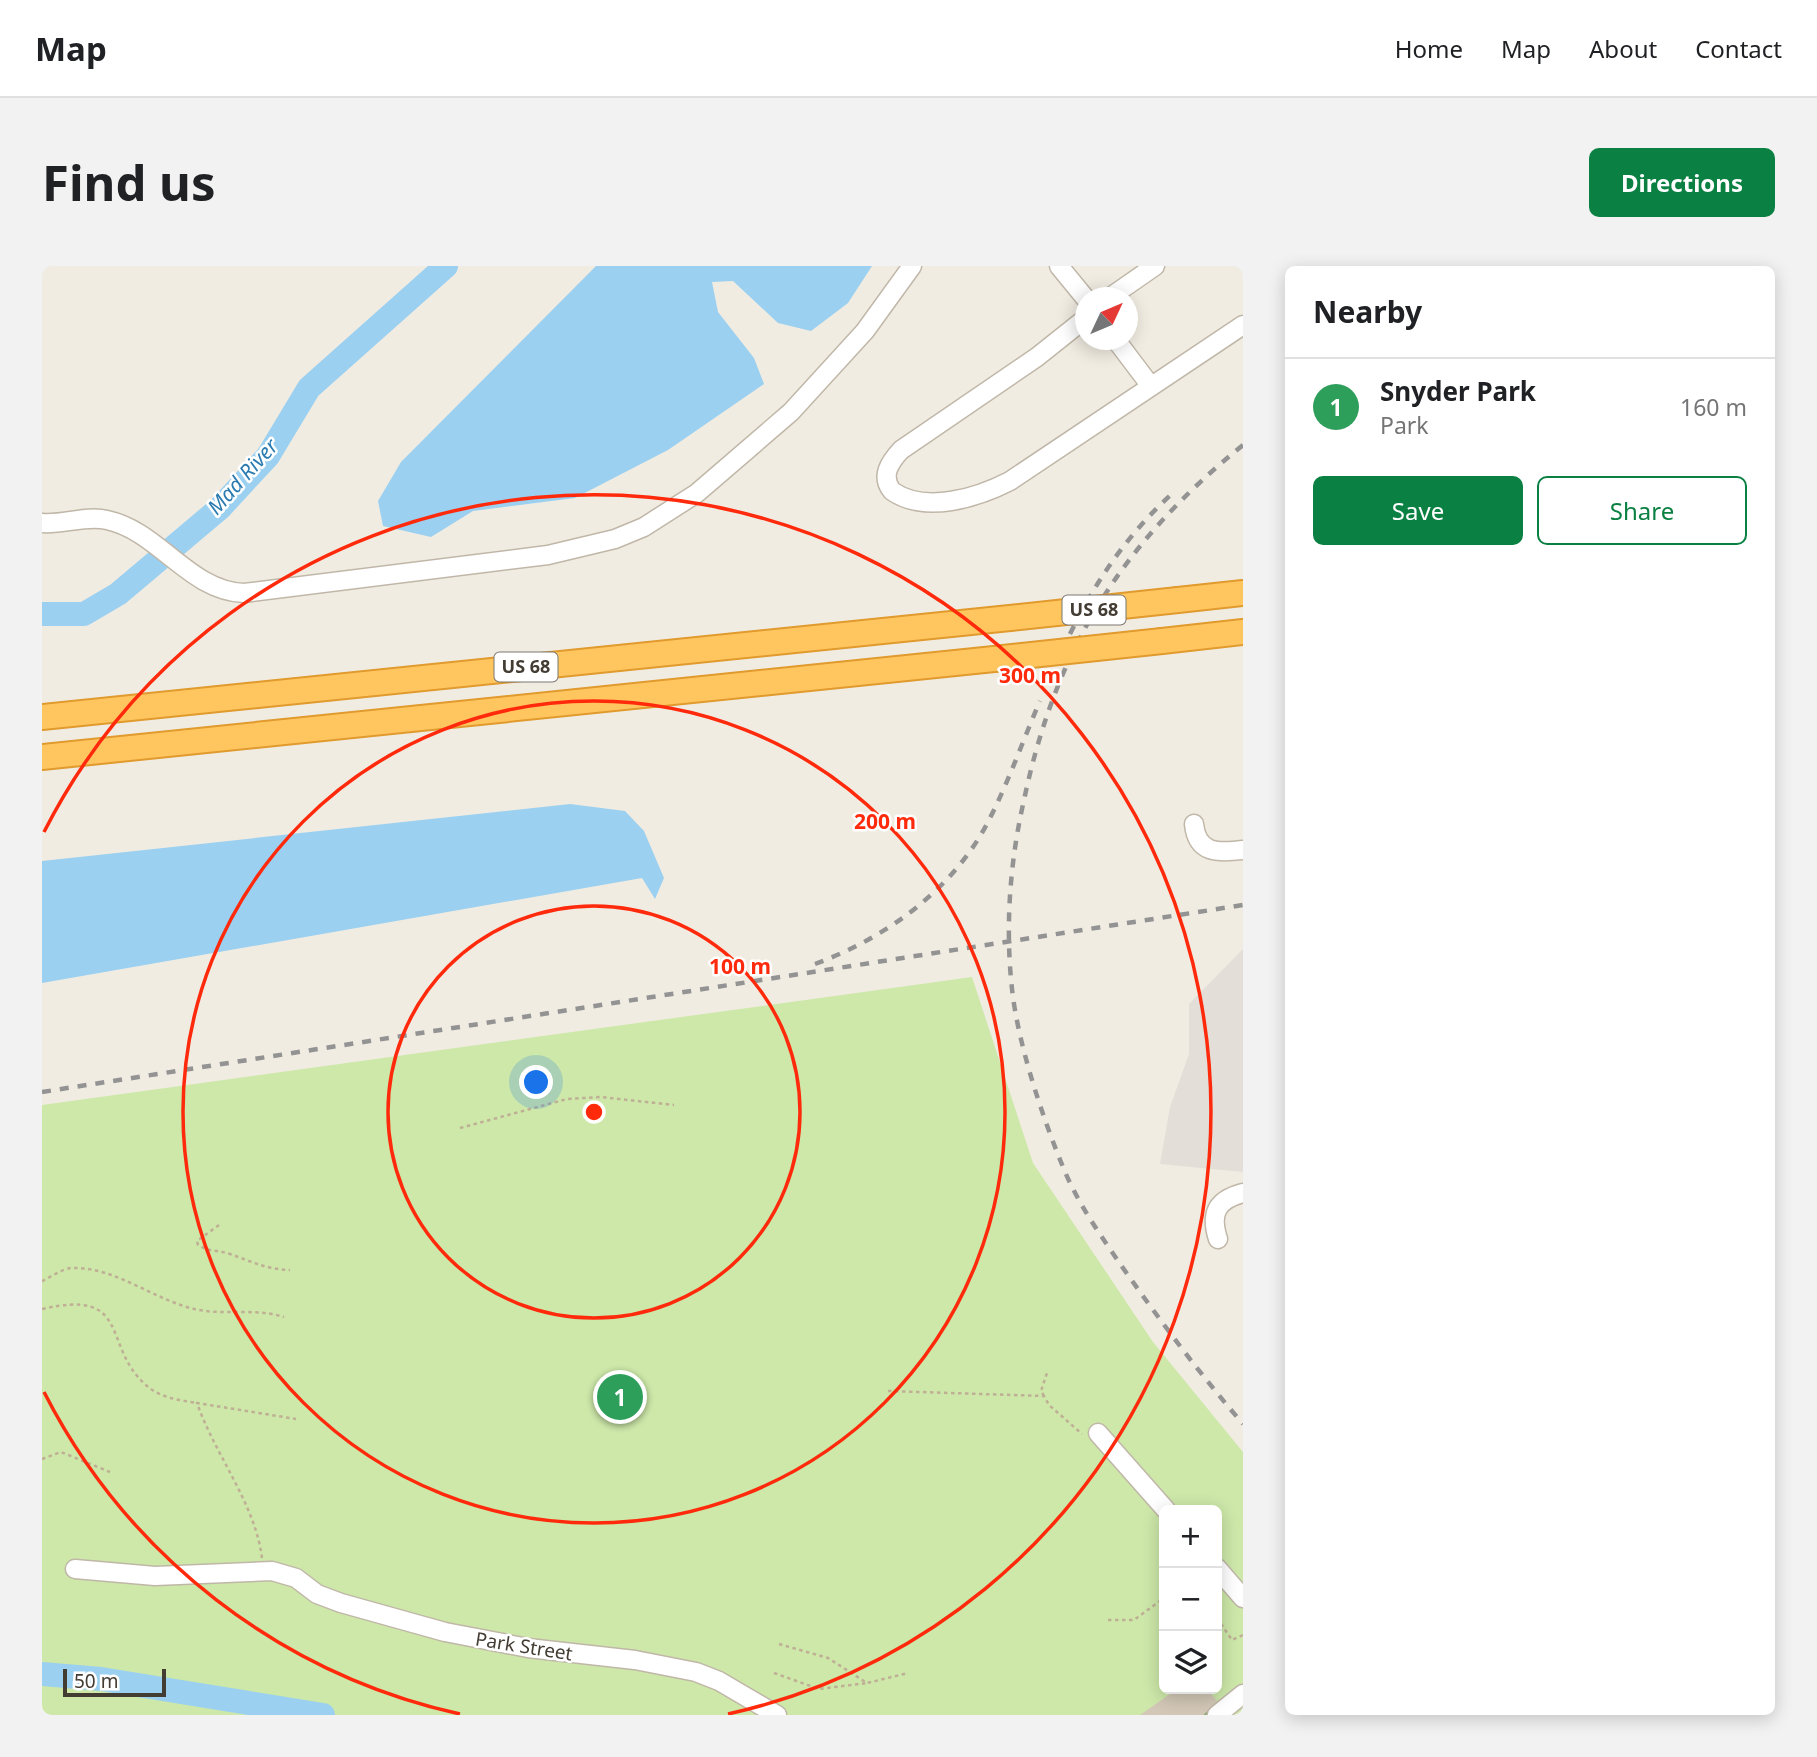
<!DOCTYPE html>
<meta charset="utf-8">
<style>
:root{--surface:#fff;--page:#f2f2f2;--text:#202124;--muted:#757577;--line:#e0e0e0;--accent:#0b8043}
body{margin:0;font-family:"Noto Sans",sans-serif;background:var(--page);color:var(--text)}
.controls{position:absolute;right:21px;bottom:21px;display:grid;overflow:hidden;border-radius:10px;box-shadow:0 4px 18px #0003}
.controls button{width:63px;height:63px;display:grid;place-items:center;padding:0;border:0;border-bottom:2px solid var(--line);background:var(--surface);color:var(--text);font:35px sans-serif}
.compass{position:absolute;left:1033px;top:21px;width:63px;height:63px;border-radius:50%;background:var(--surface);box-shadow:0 4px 18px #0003;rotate:46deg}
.scale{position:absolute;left:21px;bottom:18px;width:103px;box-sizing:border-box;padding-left:7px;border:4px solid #433c33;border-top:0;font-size:19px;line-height:24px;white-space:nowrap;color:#433c33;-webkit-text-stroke:5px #fff;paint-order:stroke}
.you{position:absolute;left:495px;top:817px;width:24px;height:24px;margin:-18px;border:5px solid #fff;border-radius:50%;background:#1a73e8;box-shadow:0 0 0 10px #1a73e833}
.badge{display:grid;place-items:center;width:46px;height:46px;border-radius:50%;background:var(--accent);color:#fff;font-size:23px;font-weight:700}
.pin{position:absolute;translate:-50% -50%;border:4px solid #fff;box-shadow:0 2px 7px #0006}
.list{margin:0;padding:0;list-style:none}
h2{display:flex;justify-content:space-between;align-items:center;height:91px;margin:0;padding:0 28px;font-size:30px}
h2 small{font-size:23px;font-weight:400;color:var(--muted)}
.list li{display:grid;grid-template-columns:46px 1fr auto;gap:21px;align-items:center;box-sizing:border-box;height:98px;padding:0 28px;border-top:2px solid var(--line)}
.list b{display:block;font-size:26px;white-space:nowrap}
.list p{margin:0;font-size:23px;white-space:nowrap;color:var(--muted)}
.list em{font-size:23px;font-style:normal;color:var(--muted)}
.actions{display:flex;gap:14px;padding:21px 28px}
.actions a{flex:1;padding:16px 0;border:2px solid var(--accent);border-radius:10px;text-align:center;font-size:24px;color:var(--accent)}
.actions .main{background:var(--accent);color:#fff}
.icon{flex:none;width:38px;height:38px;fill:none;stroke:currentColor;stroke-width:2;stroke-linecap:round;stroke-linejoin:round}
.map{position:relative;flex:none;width:1201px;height:1449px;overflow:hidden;border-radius:10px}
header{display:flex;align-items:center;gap:42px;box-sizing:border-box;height:98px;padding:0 35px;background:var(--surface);border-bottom:2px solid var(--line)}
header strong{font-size:33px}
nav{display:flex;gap:38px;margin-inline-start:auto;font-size:24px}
.intro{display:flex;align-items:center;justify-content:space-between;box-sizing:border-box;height:168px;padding:0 42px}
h1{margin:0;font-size:49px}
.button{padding:18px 32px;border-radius:10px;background:var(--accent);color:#fff;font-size:24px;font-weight:700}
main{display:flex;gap:42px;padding:0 42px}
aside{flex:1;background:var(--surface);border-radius:10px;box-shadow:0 4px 18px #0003}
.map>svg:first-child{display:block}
</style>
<header>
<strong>Map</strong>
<nav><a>Home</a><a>Map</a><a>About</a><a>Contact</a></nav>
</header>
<div class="intro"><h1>Find us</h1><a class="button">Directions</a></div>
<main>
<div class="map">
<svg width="1201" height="1449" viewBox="0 0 1201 1449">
<defs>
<filter id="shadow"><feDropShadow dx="4.5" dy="8" stdDeviation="2" flood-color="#0004"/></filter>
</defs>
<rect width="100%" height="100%" fill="#f1ece2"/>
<polygon fill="#e3ded7" points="1201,683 1201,906 1118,898 1128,841 1147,788 1147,738"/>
<path fill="#cde8a9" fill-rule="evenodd" d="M930,711L991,897L1111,1076L1201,1186V1449H0V839ZM1122,1244H1175V1423H1122Z"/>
<g fill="#9bd0f1">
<polygon points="554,0 830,0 806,37 769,65 736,57 691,15 670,16 676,46 712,92 722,118 626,184 533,232 431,245 389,271 341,260 336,235 359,196"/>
<polygon points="528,538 583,545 602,565 622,612 613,633 600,612 0,717 0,595"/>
</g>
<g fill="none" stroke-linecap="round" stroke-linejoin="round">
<g stroke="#9bd0f1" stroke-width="24">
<polyline points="0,348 42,348 76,328 178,242 226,190 267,122 404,0"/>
<polyline points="0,1408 59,1413 281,1449"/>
</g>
</g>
<polygon fill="#d3c8b7" filter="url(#shadow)" points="1135,1423 1165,1423 1175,1435 1161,1449 1098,1449"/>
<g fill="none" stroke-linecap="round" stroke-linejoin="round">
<g stroke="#c0b7a8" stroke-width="21">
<g id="minor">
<polyline points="1017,0 1044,33"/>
<polyline points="1067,32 1113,0"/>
<path d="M1044,52L995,91L859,184C848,196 838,210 850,225C883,248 935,232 968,215L1201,59"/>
<polyline points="1074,74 1108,119"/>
<path d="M0,257C21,259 44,249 65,254C117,265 147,325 202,327L506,289L573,273L602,261L655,227L749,146L823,65L870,0"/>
<path d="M1152,558C1155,588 1176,587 1201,584"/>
<path d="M1176,973C1168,948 1174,934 1201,927"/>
<polyline points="1056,1167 1124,1244"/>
<polyline points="1175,1302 1201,1332"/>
<polyline points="33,1303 113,1310 230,1305 254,1312 275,1328 299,1337 403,1366 486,1382 593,1394 654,1406 677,1415 735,1449"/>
<polyline points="1175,1449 1201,1428"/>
</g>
</g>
<g stroke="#e09a2d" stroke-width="28">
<g id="highway">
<polyline points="1136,334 1201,327"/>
<polyline points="1120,375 1201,366"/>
<polyline points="0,451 968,352"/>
<polyline points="0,491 952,393"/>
</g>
</g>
<g stroke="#bfaf95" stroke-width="2.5" stroke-dasharray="3.5 3.5" stroke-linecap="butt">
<polyline points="418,862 525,833 559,831 632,839"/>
<path d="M177,959L155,975L156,979C167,986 176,984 188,988C211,996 223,1003 248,1004"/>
<path d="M0,1015C9,1011 20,1003 29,1002C74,1000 114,1036 157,1044C185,1049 214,1042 242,1051"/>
<path d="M0,1043C91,1022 59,1080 104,1119C118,1132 137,1134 155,1137"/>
<polyline points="846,1125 1002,1130 1007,1139 1040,1168"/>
<polyline points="1002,1130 999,1125 1006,1104"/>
<polyline points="0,1193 19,1186 68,1206"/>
<path d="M220,1292C213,1237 173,1189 155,1137L254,1153"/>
<polyline points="1175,1352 1190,1374 1201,1369"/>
<polyline points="1066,1354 1092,1354 1122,1332"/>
<polyline points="737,1378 786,1392 825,1417 866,1407"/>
<polyline points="732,1407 777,1423 825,1417"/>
</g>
<use href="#minor" stroke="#fff" stroke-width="18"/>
<use href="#highway" stroke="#ffc65f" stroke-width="24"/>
<g stroke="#939393" stroke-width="4.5" stroke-dasharray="9 9" stroke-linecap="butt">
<path d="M1201,179C1080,277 1014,382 982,534C968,595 963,660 970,723C976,778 1000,850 1021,901C1036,938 1059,970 1081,1002C1119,1056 1158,1108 1201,1158"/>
<path d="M1028,368C1054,314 1088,265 1133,225"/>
<path d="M773,698C844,672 912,623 947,554C967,515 981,474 998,435"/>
<polyline points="0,826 1201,639"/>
</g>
<g stroke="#e09a2d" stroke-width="28" stroke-linecap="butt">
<g id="highway-bridge">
<polyline points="968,352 1136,334"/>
<polyline points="952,393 1120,375"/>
</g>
</g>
<use href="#highway-bridge" stroke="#ffc65f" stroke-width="24"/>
</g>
<g fill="none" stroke="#ff2a0c" stroke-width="3.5">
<circle cx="552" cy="846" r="206"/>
<circle cx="552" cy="846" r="411"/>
<path d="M418 1448A617 617 0 0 1 2 1126M2 566A617 617 0 1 1 686 1448"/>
</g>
<g text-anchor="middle" stroke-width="5" stroke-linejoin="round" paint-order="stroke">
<g fill="#fff" stroke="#7b7670" stroke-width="2">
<rect x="1020.5" y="329.5" width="63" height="29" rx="5"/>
<rect x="452.5" y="386.5" width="63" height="29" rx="5"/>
</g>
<g font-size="18" font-weight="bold" fill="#433c33">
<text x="1052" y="350">US 68</text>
<text x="484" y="407">US 68</text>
</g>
<g font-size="19" fill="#433c33" stroke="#fff">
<text transform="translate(482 1380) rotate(9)" y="7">Park Street</text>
</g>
<g font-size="21" font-style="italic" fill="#2b7bb0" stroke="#fff">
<text transform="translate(201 211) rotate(-48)" y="7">Mad River</text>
</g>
</g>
<circle cx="552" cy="846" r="10" fill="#ff2a0c" stroke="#fff" stroke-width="3.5"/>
<g font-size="21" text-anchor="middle" font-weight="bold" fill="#ff2a0c" stroke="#fff" stroke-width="5" stroke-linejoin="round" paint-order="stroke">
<text x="988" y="417">300 m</text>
<text x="843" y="563">200 m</text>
<text x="698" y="708">100 m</text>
</g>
</svg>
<div class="controls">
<button>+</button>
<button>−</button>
<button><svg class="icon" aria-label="layers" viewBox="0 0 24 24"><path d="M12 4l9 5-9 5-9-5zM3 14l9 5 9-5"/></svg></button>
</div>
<svg class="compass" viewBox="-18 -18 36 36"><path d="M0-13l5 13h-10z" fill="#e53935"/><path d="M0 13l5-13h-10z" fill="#757577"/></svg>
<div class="scale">50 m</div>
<div class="you"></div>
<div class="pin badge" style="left:578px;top:1131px;background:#2e9e5b">1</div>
</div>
<aside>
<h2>Nearby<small></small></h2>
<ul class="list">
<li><span class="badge" style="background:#2e9e5b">1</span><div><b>Snyder Park</b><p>Park</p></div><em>160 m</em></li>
</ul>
<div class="actions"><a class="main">Save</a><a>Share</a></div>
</aside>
</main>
